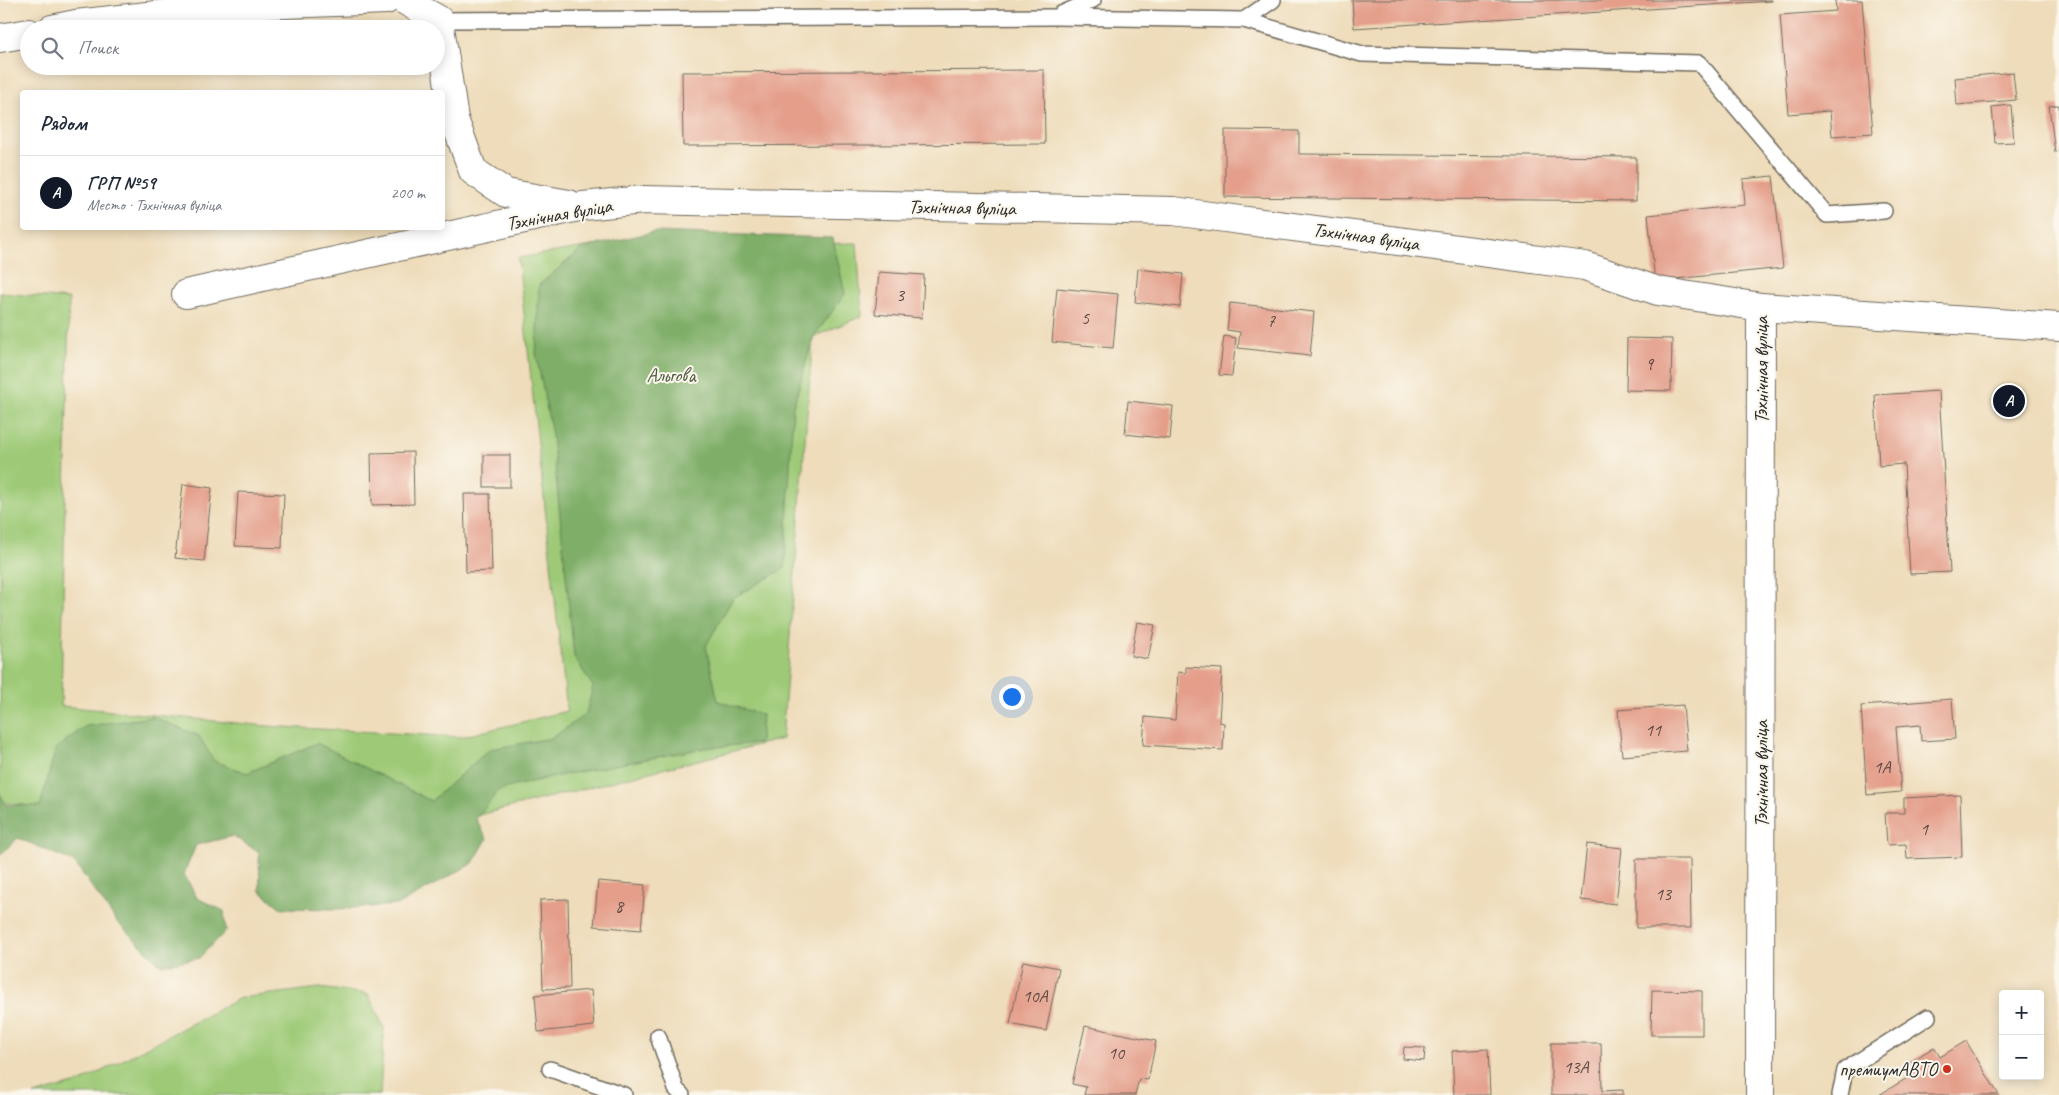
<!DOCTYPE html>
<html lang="ru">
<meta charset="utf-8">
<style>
:root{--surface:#fff;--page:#f6f6f7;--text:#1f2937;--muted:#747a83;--line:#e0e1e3;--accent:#111827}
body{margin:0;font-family:Caveat,sans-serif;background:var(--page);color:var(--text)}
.controls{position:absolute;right:15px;bottom:15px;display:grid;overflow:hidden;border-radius:5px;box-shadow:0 2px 12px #0003}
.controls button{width:45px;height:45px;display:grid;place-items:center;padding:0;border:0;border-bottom:1px solid var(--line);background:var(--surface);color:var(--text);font:25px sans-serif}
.you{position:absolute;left:1011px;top:696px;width:18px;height:18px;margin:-12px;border:4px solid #fff;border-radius:50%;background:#1a73e8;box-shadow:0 0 0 8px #1a73e833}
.badge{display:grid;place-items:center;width:32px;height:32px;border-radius:50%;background:var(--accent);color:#fff;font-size:16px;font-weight:700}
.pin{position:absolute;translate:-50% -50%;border:2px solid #fff;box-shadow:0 1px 5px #0006}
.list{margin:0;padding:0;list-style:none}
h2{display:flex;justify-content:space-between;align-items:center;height:65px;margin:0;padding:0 20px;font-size:21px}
h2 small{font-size:16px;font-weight:400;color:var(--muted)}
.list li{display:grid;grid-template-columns:32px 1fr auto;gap:15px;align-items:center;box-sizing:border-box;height:75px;padding:0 20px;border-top:1px solid var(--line)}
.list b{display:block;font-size:19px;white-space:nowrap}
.list p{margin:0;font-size:16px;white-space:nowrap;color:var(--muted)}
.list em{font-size:16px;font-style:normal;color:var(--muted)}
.icon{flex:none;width:28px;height:28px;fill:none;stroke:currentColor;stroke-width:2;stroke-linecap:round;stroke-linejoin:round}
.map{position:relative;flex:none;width:2059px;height:1095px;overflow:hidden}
.search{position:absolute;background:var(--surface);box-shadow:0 2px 12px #0003;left:20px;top:20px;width:425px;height:55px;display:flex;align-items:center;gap:12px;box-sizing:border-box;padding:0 18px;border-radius:28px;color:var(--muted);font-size:19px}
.panel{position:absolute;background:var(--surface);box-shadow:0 2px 12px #0003;left:20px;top:90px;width:425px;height:140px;border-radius:5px}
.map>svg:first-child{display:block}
</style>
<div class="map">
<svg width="2059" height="1095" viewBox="0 0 2059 1095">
<rect width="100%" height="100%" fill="#fbf7ec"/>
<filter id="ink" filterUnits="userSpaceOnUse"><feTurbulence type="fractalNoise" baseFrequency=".02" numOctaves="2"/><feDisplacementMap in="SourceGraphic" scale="10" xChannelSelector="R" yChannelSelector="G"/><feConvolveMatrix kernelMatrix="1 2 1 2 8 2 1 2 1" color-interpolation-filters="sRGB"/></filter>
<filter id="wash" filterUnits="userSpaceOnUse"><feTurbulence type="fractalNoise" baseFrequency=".0096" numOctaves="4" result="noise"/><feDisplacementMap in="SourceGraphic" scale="20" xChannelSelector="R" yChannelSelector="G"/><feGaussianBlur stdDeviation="1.12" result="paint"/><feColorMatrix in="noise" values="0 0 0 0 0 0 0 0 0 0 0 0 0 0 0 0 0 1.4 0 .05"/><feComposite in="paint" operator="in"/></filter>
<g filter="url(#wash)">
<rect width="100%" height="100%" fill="#eedcba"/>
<g fill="#9eca77" stroke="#647a51">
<polygon points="666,234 812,244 857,243 862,316 813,337 782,739 451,822 242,834 0,802 0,293 69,299 61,706 267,726 461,737 567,711 518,258"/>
<polygon points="319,988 368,994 384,1028 380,1095 34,1095 81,1082 240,998"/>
</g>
<polygon fill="#7eae68" stroke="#546c4a" points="654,232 833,238 845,294 813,338 793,408 785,568 733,598 706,646 718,701 762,715 760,743 705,748 547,778 499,790 476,819 487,839 473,863 398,905 338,909 281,908 260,891 259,852 233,836 196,845 184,874 197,898 224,911 226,931 199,958 161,965 117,922 74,862 18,838 0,855 0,794 6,805 40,806 56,748 86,726 153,717 199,736 214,761 247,773 317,743 431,801 490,749 552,738 586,714 593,686 574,657 552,435 536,354 539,285 583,248"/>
<g id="blocks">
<g fill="#e49e8a">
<polygon points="1352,0 1772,0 1772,1 1354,28"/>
<polygon points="1835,0 1862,0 1873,133 1832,136 1830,111 1788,114 1780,15 1836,11"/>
<polygon points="1044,70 1045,144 683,146 682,72"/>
<polygon points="2013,72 2016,100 1957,105 1955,78"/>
<polygon points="2011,105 2014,142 1995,143 1992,107"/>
<polygon points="2059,105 2059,151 2055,152 2049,106"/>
<polygon points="1225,130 1299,131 1299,154 1636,157 1636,201 1225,197"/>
<polygon points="1773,176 1783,268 1655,281 1648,215 1745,205 1743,179"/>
<polygon points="1138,269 1183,274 1180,307 1135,302"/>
<polygon points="879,272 924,275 922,318 875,314"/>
<polygon points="1057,288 1118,294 1113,348 1052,342"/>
<polygon points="1230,303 1314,312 1310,356 1238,348 1240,332 1227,330"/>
<polygon points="1224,336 1236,338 1232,376 1219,375"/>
<polygon points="1627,338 1672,339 1671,391 1626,390"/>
<polygon points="1939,391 1950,572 1910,574 1904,464 1879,466 1875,395"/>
<polygon points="2022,391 2024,410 1997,412 1995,393"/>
<polygon points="1128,401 1173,406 1170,439 1125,434"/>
<polygon points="413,452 414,504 372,505 371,453"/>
<rect x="484" y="455" width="26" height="32"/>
<polygon points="183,484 212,488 204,561 175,558"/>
<polygon points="238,492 284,494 282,548 235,546"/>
<polygon points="464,494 490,494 492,571 466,572"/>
<polygon points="1137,622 1155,625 1148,659 1131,656"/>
<polygon points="1186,667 1222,669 1219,722 1224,723 1223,750 1143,745 1145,717 1175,720 1178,672 1186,673"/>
<polygon points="1952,699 1955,739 1921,741 1920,725 1896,727 1901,792 1867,795 1861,706"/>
<polygon points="1683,705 1687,751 1622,756 1618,710"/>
<polygon points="1960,795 1962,857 1907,859 1906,844 1887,845 1885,813 1904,813 1904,798"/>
<polygon points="1587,844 1622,848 1616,904 1581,900"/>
<polygon points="1636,859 1690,859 1691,928 1636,928"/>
<polygon points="598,881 645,885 641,930 594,926"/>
<polygon points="568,899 570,988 543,989 540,900"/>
<polygon points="1023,961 1059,968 1046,1031 1010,1024"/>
<polygon points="591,990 594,1026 538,1032 535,995"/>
<polygon points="1652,990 1702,991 1702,1035 1651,1035"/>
<polygon points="1085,1026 1156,1041 1148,1080 1139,1079 1135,1095 1084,1095 1086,1087 1072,1084"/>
<polygon points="1966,1041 1999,1095 1879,1095 1914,1074 1907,1064 1934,1047 1940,1057"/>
<polygon points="1551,1043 1601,1043 1602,1091 1623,1090 1623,1095 1551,1095"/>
<polygon points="1404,1047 1425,1048 1424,1061 1403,1059"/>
<polygon points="1488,1049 1490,1095 1454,1095 1452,1051"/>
</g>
</g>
</g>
<g filter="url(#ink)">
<use href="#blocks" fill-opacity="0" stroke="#6f695d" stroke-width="1"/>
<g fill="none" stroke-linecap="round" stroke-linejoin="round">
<g stroke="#6f695d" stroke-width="18">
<g id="service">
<polyline points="1061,14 1093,0"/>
<polyline points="439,20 1055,17 1244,20 1362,54 1699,63 1827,215 1884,211"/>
<polyline points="1244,20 1273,0"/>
<polyline points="658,1036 676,1089 682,1095"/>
<polyline points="550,1069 624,1095"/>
<polyline points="1840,1095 1845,1070 1928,1017"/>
</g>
</g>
<g stroke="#6f695d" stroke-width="30">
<g id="minor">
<polyline points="404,0 439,20 454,119 473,171 506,193 569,204"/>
<polyline points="52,29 76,24 236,6 386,0"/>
<polyline points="0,38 29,33"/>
<polyline points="186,294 583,206 643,200 1173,211 1585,266 1658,291 1761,307 1760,1095"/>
<polyline points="1761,307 2059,327"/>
</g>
</g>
<use href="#service" stroke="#fff" stroke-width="15"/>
<use href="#minor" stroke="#fff" stroke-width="28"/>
</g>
</g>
<circle fill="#c8321e" stroke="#fbf7ec" stroke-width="2" cx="1947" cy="1069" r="5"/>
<g text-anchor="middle" stroke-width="4" stroke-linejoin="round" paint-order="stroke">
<g font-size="18" fill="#594843">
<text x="900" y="301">3</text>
<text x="1085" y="324">5</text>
<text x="1271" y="327">7</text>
<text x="1649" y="370">9</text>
<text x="1653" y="736">11</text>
<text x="1882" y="773">1А</text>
<text x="1924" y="835">1</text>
<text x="1663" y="900">13</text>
<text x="619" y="912">8</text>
<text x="1035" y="1002">10А</text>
<text x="1116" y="1059">10</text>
<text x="1576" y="1073">13А</text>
</g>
<g font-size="20" fill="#2b2b2b" stroke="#fbf7ec">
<text transform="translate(962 207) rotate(1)" y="7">Тэхнічная вуліца</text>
<text transform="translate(559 214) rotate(-10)" y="7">Тэхнічная вуліца</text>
<text transform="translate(1366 236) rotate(8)" y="7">Тэхнічная вуліца</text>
<text transform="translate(1761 370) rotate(-90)" y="7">Тэхнічная вуліца</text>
<text transform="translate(1761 774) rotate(-90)" y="7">Тэхнічная вуліца</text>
</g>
<g font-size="20" fill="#4e5b42" stroke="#fbf7ec">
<text x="671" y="382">Альгова</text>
</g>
<g font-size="20" fill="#2b2b2b" stroke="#fbf7ec" text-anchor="end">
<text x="1937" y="1076">премиумАВТО</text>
</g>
</g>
</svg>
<div class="controls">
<button>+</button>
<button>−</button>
</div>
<div class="you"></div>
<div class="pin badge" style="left:2009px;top:401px">A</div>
<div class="search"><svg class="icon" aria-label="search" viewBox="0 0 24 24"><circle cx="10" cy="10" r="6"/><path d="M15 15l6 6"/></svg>Поиск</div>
<section class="panel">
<h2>Рядом<small></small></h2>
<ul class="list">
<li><span class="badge">A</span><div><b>ГРП №59</b><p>Место · Тэхнічная вуліца</p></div><em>200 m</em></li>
</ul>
</section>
</div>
